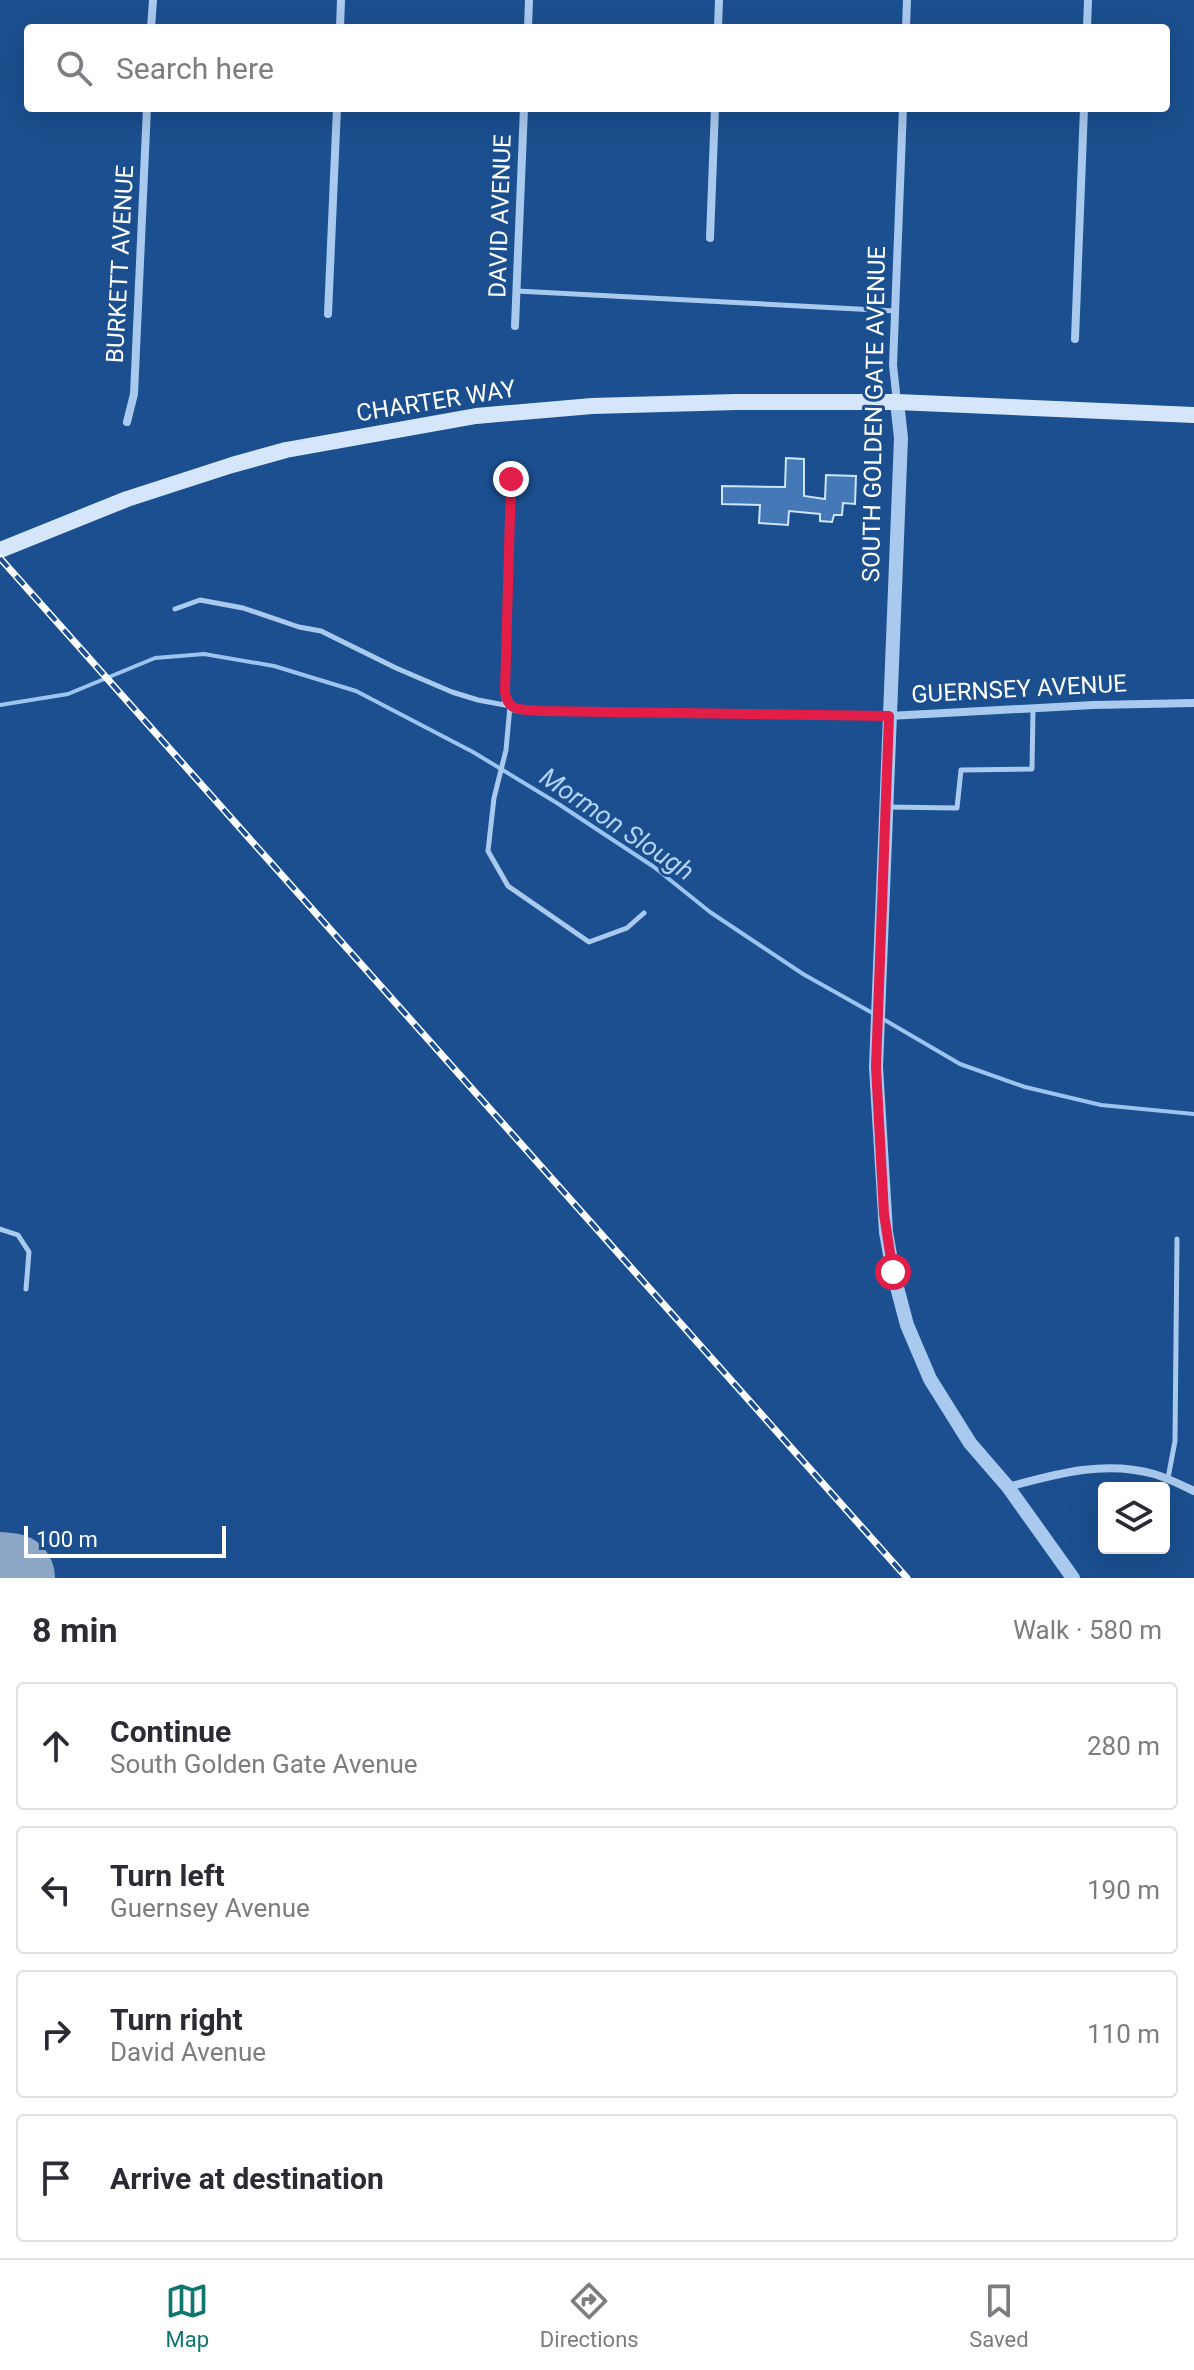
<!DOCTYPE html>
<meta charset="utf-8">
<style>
:root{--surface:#fff;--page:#f7f7f7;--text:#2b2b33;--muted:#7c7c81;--line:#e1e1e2;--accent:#0f766e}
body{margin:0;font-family:Roboto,sans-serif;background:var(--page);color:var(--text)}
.controls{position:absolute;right:24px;bottom:24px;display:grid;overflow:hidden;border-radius:8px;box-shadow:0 8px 32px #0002}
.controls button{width:72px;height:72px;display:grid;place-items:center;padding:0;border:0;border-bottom:2px solid var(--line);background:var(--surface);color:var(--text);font:40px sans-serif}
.scale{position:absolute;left:24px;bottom:20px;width:202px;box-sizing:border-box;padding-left:8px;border:4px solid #fff;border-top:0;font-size:22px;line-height:28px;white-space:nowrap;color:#fff;-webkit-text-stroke:6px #1b4f8f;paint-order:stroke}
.stop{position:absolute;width:24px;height:24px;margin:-18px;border:6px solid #e11d48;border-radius:50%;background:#fff}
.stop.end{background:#e11d48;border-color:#fff;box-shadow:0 2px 8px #0008}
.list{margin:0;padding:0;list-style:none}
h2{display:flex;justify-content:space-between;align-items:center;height:104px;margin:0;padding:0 32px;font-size:34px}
h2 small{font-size:26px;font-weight:400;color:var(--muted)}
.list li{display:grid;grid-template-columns:52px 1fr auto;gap:24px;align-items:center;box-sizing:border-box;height:128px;margin:0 16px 16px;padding:0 16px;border:2px solid var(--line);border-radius:8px}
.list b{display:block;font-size:30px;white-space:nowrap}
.list p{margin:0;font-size:26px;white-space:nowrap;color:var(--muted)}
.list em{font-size:26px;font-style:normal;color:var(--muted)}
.icon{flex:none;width:44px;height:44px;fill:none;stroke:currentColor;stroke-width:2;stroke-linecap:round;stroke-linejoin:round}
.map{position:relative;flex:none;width:1194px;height:1578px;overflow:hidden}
.search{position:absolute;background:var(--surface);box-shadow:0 8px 32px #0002;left:24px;right:24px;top:24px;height:88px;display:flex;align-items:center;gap:20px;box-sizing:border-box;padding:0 28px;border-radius:8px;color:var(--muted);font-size:30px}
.sheet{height:680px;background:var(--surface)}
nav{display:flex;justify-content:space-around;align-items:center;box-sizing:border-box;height:112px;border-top:2px solid var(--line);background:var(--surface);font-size:22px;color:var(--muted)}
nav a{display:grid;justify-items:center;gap:4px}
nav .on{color:var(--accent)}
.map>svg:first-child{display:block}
</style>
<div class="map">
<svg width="1194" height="1578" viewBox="0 0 1194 1578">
<rect width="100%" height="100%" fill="#1b4f8f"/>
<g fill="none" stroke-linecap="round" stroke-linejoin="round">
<g stroke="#9cc4f0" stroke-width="4">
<polyline points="0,705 68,694 155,658 204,654 274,666 356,691 473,752 557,803 654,867 710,912 803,974 876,1015"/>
<polyline points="883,1019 960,1064 1025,1087 1101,1105 1194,1114"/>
</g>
<polyline stroke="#8da7c7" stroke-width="90" points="0,1577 10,1578"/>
</g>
<polygon fill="#4478b7" stroke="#cfe3fa" stroke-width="2" points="786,458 804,459 804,496 825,499 826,475 856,476 855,504 843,503 842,515 834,515 832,522 820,521 820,514 789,511 788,525 759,523 760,505 722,504 722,486 785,487"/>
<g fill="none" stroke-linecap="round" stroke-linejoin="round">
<g stroke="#a9c9ee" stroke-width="5">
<polyline points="517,291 895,311"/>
<polyline points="175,609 200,600 243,608 299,627 321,631 396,668 452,692 478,700 510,706 506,750 494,798 488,851 508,886 589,942 627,928 644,913"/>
<polyline points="887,807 957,808 961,770 1032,769 1033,710"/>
<polyline points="0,1229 18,1235 29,1252 26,1289"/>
<polyline points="1168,1478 1175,1441 1177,1239"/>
</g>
<g stroke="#a9c9ee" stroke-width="8">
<polyline points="151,28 153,0"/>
<polyline points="340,28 341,0"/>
<polyline points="528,28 529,0"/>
<polyline points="718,28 719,0"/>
<polyline points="906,28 907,0"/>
<polyline points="1087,28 1088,0"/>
<polyline points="710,238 715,108"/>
<polyline points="328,314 337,108"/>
<polyline points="515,326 524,108"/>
<polyline points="1075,339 1084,108"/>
<polyline points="897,402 893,365 903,108"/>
<polyline points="127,422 134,394 147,108"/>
<polyline points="511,479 505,691 506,702 515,709 540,711 889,716 1093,705 1194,703"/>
<path d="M1008,1487C1056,1474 1104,1460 1154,1474C1168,1478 1181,1485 1194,1491"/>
</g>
<polyline stroke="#a9c9ee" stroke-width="14" points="897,402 901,438 876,1067 886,1232 893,1272 907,1325 930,1379 970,1443 1008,1487 1073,1578"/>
<polyline stroke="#d6e6fa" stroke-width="16" points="0,550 127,499 232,465 286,450 476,416 592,406 736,402 897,402 1194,415"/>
<g stroke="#fff" stroke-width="7">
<polyline id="rail" points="0,558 907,1578"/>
</g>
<use href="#rail" stroke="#1b4f8f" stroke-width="4" stroke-dasharray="12" stroke-linecap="butt"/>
</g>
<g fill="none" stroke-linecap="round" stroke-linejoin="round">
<path stroke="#e11d48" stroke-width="10" d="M511,479L505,691C507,713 523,709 540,711L889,716L876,1067L884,1214L893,1272"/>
</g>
<g text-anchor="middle" stroke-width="6" stroke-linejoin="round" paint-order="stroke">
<g font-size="24" fill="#fff" stroke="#1b4f8f">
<text transform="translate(500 216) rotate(-88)" y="8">DAVID AVENUE</text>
<text transform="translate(120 264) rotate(-87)" y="8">BURKETT AVENUE</text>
<text transform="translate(436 401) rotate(-9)" y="8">CHARTER WAY</text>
<text transform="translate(874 414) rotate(-89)" y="8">SOUTH GOLDEN GATE AVENUE</text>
<text transform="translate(1019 689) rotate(-3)" y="8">GUERNSEY AVENUE</text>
</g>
<g font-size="26" font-style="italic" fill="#b5d3f5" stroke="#1b4f8f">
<text transform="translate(617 824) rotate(34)" y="9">Mormon Slough</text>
</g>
</g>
</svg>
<div class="controls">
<button><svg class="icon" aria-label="layers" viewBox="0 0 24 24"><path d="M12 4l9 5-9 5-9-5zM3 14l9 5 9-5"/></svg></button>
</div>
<div class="scale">100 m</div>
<div class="stop" style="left:893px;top:1272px"></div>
<div class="stop end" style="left:511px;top:479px"></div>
<div class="search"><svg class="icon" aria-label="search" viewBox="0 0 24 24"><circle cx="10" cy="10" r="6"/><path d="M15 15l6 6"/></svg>Search here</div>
</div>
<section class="sheet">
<h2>8 min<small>Walk · 580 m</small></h2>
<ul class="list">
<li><svg class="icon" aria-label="ahead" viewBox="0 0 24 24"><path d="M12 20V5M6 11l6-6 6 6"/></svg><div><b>Continue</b><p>South Golden Gate Avenue</p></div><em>280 m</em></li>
<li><svg class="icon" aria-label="left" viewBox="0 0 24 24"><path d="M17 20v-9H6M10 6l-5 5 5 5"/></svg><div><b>Turn left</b><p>Guernsey Avenue</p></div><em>190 m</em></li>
<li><svg class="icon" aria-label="right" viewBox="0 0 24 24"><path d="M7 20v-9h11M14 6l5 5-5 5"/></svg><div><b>Turn right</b><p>David Avenue</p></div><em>110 m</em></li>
<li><svg class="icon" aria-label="arrive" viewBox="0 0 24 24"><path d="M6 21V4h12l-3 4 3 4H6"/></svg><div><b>Arrive at destination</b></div></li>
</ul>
</section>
<nav>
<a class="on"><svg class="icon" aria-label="map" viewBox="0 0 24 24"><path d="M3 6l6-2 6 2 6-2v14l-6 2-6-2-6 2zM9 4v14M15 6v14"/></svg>Map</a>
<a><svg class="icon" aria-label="directions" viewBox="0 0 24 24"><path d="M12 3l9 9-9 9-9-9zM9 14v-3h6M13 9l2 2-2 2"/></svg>Directions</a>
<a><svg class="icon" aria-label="saved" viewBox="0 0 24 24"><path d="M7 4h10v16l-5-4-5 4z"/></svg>Saved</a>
</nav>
